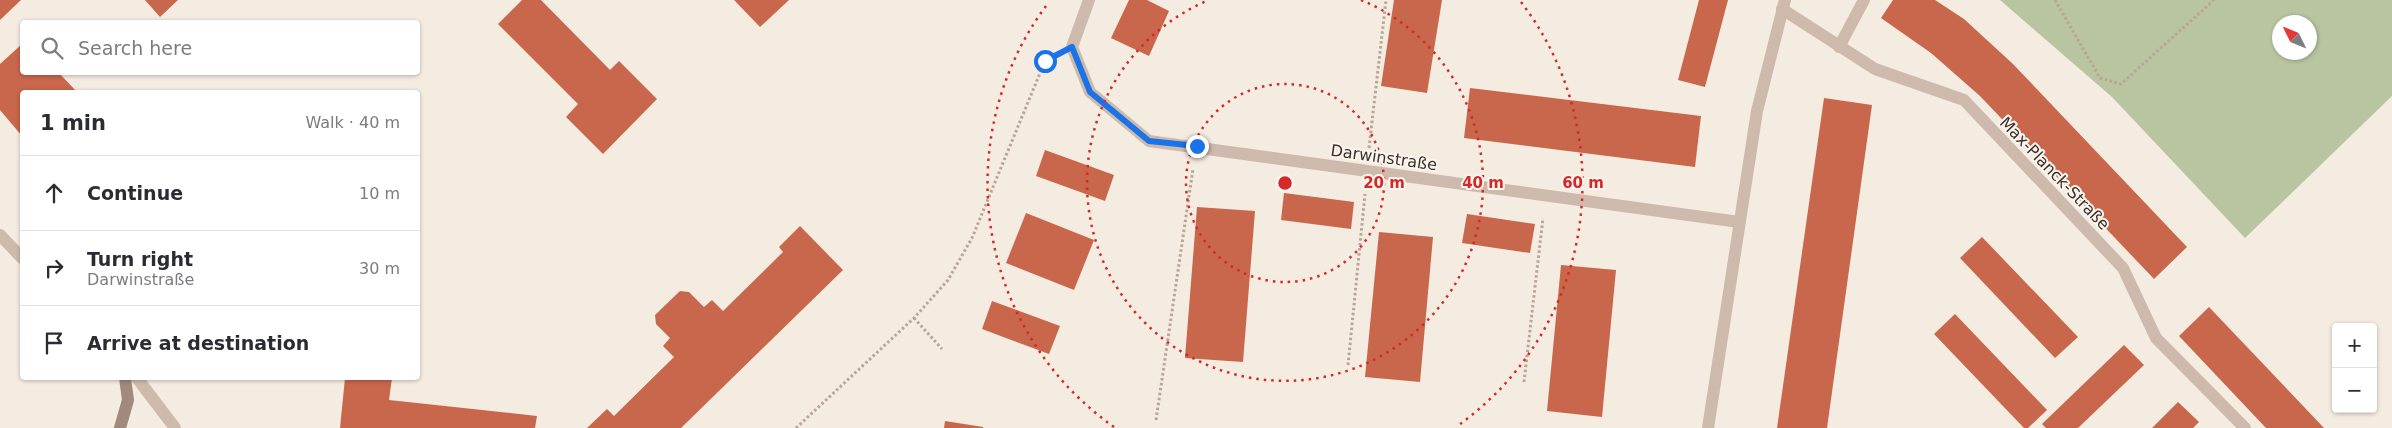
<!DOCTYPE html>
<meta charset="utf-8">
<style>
:root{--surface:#fff;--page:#f7f7f7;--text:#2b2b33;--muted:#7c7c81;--line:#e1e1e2}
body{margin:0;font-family:"DejaVu Sans",sans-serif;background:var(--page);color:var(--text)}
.controls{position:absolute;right:15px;bottom:15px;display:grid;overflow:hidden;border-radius:5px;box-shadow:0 1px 4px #0004}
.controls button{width:45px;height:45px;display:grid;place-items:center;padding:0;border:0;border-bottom:1px solid var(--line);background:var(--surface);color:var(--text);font:25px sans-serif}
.compass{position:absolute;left:2272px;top:15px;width:45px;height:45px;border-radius:50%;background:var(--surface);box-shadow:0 1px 4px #0004;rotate:313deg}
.stop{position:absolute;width:15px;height:15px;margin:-11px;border:4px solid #1a73e8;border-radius:50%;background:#fff}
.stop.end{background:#1a73e8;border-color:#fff;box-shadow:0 1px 5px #0008}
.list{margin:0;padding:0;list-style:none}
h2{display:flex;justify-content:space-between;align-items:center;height:65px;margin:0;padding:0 20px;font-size:21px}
h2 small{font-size:16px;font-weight:400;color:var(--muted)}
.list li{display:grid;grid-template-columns:32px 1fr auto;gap:15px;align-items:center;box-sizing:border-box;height:75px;padding:0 20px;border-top:1px solid var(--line)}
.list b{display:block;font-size:19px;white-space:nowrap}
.list p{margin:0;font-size:16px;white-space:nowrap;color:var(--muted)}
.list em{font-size:16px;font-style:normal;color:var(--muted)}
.icon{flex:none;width:28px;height:28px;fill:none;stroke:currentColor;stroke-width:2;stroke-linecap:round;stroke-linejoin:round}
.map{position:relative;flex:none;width:2392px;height:428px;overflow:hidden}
.search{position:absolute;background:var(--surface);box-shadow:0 1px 4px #0004;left:20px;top:20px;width:400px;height:55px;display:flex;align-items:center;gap:12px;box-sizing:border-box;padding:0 18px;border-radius:5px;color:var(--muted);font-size:19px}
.panel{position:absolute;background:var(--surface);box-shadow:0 1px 4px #0004;left:20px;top:90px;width:400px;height:290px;border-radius:5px}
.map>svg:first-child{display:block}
</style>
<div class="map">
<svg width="2392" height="428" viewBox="0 0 2392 428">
<rect width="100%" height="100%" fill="#f4ebe1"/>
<path fill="#b9c4a0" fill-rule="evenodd" d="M2000,0H2392V96L2245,238L2112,97ZM2280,22H2310V52H2280Z"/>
<g fill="#c8674b">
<polygon points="0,0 21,0 0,20"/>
<polygon points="145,0 178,0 160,17"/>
<polygon points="522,0 541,0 610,70 619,61 657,99 603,154 566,117 578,104 498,24"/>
<polygon points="734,0 789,0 760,27"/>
<polygon points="1129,0 1147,0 1169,11 1149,56 1111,38"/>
<polygon points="1394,0 1442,0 1427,93 1381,86"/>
<polygon points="1699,0 1728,0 1705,87 1678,80"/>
<polygon points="1893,0 1935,0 1964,19 2013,64 2187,247 2154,279 1980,96 1931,53 1881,18"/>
<polygon points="22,44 22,72 58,72 77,92 22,92 22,136 0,110 0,64"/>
<polygon points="1470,88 1701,116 1695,167 1464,138"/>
<polygon points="1824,98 1872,105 1827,428 1777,428"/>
<polygon points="1045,150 1114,175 1105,201 1036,176"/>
<polygon points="1284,193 1354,202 1351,229 1281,220"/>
<polygon points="1197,207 1255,211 1243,362 1185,358"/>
<polygon points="1026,213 1094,240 1074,290 1006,263"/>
<polygon points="1467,214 1535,224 1530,253 1462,243"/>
<polygon points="800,226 843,270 681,428 587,428 607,409 614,416 674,357 663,346 670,338 656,324 655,315 680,291 689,292 704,307 712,300 723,311 783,252 779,247"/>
<polygon points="1379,232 1433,237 1420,382 1365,377"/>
<polygon points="1982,237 2078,337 2055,358 1960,258"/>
<polygon points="1561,265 1616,270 1602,417 1547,411"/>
<polygon points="992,301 1060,326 1049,354 982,329"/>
<polygon points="2209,307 2324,428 2266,428 2179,336"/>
<polygon points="1955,314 2047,410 2028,428 2024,428 1934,334"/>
<polygon points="2124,345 2144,365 2078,428 2046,428 2042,424"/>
<polygon points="345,378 392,378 389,400 537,416 535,428 340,428"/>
<polygon points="2178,402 2199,422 2193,428 2152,428"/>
<polygon points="945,421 983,427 983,428 944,428"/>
</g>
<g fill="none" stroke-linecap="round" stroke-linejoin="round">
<g stroke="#b9a496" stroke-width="3" stroke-dasharray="2.5 2.5" stroke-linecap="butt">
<polyline points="2055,0 2100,78 2121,84 2214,0"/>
<polyline points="1369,148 1386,0"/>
<polyline points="914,318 942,349"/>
<polyline points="1348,365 1365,194"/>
<polyline points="1524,382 1543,218"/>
<polyline points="1156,420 1193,169"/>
<polyline points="796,428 914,318 948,280 972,238 1045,61 1052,58"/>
</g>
<polyline stroke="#cdbaac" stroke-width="12" points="1839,47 1864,0"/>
<g stroke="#cdbaac" stroke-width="12">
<polyline points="1089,0 1072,47 1090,92 1149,141 1739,222"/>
<polyline points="1782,9 1875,69 1964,100 2123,268 2156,338 2245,428"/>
<polyline points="0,235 22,258"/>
<polyline points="137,378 175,428"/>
<polyline points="1708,428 1757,111 1785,0"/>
</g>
<polyline stroke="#a1897d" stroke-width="12" points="120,428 128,400 125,378"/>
</g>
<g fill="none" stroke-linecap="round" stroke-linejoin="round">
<polyline stroke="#1a73e8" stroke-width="6" points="1045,61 1072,47 1090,92 1149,141 1197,146"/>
</g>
<g fill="none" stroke="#d62828" stroke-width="2.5" stroke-dasharray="2.5 5">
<circle cx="1285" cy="183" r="99"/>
<path d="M1361 0A198 198 0 1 1 1209 0"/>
<path d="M1114 427A298 298 0 0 1 1049 2M1521 2A298 298 0 0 1 1456 427"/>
</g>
<g text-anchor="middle" stroke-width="4" stroke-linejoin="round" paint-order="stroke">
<g font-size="16" fill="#3b302b" stroke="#fbf5ee">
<text transform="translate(1384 157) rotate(8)" y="6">Darwinstraße</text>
<text transform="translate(2055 173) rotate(46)" y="6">Max-Planck-Straße</text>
</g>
</g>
<circle cx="1285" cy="183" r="8" fill="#d62828" stroke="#fbf5ee" stroke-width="2.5"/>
<g font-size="15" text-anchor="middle" font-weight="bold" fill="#d62828" stroke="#fbf5ee" stroke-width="4" stroke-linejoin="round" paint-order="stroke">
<text x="1384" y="188">20 m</text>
<text x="1483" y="188">40 m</text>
<text x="1583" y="188">60 m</text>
</g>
</svg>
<div class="controls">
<button>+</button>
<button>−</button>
</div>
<svg class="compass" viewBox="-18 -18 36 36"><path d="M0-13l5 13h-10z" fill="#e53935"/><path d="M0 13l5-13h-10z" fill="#7c7c81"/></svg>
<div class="stop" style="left:1045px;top:61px"></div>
<div class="stop end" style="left:1197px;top:146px"></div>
<div class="search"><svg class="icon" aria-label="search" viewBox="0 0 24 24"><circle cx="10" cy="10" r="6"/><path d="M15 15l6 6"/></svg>Search here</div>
<section class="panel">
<h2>1 min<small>Walk · 40 m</small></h2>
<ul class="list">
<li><svg class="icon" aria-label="ahead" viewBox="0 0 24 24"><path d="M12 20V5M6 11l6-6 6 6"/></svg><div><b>Continue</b></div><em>10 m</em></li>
<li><svg class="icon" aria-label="right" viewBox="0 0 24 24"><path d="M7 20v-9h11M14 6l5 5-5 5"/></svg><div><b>Turn right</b><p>Darwinstraße</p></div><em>30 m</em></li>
<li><svg class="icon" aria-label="arrive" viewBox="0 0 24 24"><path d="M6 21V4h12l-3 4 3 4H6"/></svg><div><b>Arrive at destination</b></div></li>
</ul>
</section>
</div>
